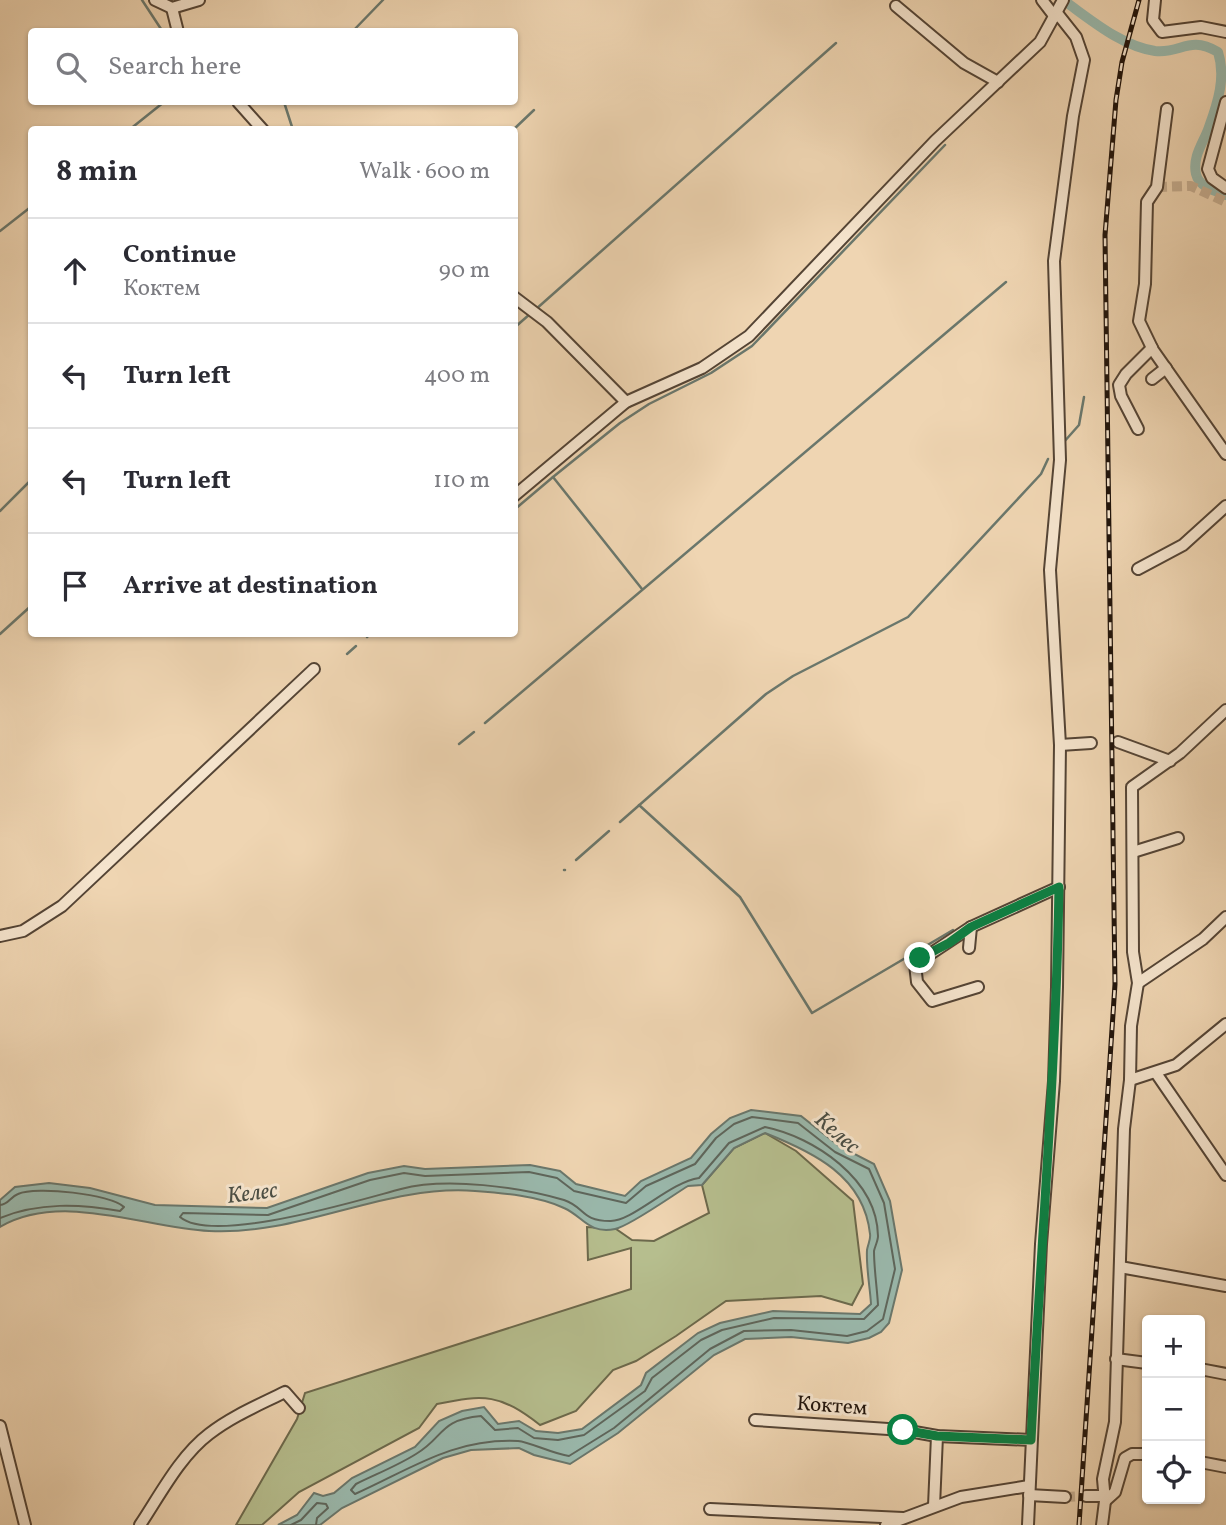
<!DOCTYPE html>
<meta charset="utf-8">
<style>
:root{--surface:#fff;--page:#f7f7f7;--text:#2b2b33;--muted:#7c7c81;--line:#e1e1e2}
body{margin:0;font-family:Vollkorn,serif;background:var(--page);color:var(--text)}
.controls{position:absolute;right:21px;bottom:21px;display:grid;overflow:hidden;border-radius:7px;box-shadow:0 2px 5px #0004}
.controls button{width:63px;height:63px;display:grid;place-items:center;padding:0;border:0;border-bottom:2px solid var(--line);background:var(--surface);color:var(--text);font:35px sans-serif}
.stop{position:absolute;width:21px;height:21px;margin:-16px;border:5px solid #0b8043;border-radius:50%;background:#fff}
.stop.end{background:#0b8043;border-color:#fff;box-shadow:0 2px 7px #0008}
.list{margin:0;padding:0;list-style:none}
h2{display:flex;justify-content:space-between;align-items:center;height:91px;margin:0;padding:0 28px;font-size:30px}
h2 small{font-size:23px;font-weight:400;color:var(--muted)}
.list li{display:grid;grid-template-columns:46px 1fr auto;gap:21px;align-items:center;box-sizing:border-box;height:105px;padding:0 28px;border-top:2px solid var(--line)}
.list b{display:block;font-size:26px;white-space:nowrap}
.list p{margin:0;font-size:23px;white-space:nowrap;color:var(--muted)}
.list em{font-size:23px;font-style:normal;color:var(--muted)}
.icon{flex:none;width:38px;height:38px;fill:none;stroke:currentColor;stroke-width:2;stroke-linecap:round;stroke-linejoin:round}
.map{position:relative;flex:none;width:1226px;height:1525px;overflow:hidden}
.search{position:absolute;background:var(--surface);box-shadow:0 2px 5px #0004;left:28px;top:28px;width:490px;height:77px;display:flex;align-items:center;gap:18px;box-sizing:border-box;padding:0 24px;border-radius:7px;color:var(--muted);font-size:26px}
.panel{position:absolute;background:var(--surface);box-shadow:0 2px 5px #0004;left:28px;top:126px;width:490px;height:511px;border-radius:7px}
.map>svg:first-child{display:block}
</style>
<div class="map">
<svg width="1226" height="1525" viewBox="0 0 1226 1525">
<rect width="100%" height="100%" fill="#efd5b2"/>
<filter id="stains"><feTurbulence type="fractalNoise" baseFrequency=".00286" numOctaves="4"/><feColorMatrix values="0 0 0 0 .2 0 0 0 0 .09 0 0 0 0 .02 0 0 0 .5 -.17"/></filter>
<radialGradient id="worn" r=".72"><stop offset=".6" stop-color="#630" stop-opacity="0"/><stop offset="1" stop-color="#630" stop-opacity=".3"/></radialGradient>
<path fill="#b6be8e" stroke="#6c694c" stroke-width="2" d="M765,1133L796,1151L853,1201L863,1284L852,1305L821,1296L726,1301L676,1336L636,1361L613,1370L576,1411L540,1425C500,1394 485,1394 437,1404L419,1428L299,1492L262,1525H236L297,1419L305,1393L631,1289V1248L588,1260L587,1227L616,1229L632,1240L654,1241L709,1213L702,1185L734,1148Z"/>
<path fill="#9ab9ad" stroke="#6a776c" stroke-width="2" d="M751,1110L801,1116L839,1146L874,1164L890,1201L902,1270L889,1323L881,1332L869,1338L848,1343L791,1337L745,1339L714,1355L618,1433L570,1464L534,1455L519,1448L471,1450L443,1458L342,1508L320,1525H278L297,1515L314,1493L323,1496L334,1493L352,1478L415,1447L439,1421L462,1411L484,1407L498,1424L519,1421L536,1431L558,1433L582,1429L641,1385L646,1373L698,1333L720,1323L773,1311L860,1314L871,1304C870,1287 866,1267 867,1250C868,1244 871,1239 870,1234C864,1176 813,1152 765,1133L734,1148L702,1185L688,1186C673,1195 630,1226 615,1229C588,1234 584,1217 564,1208C539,1196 503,1193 475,1191C384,1184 301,1236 209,1231C145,1228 61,1191 0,1227V1200L15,1187L49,1183L90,1188L155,1205L267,1208L368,1173L404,1166L425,1169L530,1165L560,1171L576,1184L625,1196L641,1181L691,1158L711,1134L730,1118Z"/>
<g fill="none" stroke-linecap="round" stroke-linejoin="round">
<g stroke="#5e665c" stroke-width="2">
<path d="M752,1117L798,1123L835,1152L869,1169L884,1203L895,1269L883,1319L867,1331L847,1336L791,1330L744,1331L710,1349L614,1428L569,1456C553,1454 530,1442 518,1441C453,1438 411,1469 355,1494L351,1490L356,1484C376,1474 397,1466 416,1454C445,1437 438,1420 481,1416L495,1430L518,1428L534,1438L558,1440L584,1435L645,1391L652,1378L701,1340L722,1330L774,1318L864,1319L878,1305C877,1287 874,1269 874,1251C875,1246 878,1241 878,1236C877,1179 814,1137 765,1127L729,1143L699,1178C670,1182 632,1222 610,1221C581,1221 585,1207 564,1200C521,1187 446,1177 401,1189C359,1200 213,1245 180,1217L183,1213L268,1215L370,1180L404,1173L425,1176L529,1172L557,1178L574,1191L626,1203L646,1186L695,1164L716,1138L734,1124Z"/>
<path d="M0,1205C9,1204 10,1197 18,1194C36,1186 111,1194 124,1207L120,1211C80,1204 39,1202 0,1218"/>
<polyline points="291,1525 301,1520 317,1503 326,1504 328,1508 317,1518 316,1525"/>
</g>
<g stroke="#6a776c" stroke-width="2.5">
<polyline points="142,0 163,32"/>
<polyline points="352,32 383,0"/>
<polyline points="284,102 293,130"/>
<polyline points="129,130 164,102"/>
<polyline points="513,130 534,110"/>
<polyline points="0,231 32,206"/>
<polyline points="535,310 836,43"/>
<polyline points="514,328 530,314"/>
<polyline points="1063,443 1079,425 1084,397"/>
<polyline points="514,510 553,477"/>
<polyline points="0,511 31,480"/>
<polyline points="642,589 553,477 620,423 649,404 711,373 752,346 945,145"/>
<polyline points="0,634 32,605"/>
<polyline points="367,637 370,634"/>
<polyline points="347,654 356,646"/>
<polyline points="485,723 1006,282"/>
<polyline points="459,744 474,732"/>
<polyline points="639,805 740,897 812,1013 953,930"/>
<polyline points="620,822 766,694 793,676 908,617 1041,474 1048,459"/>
<polyline points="576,860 609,831"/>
<polyline points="564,870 565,870"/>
</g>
<path stroke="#9ab9ad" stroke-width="10" d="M1063,0C1090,19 1121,46 1155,51C1182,54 1188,35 1218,52C1226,77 1218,102 1209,127C1204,142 1192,156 1196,174C1199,187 1215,191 1226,195"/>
<g stroke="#c6ae91" stroke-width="10" stroke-dasharray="10 5" stroke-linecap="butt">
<polyline points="1157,187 1191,186 1226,202"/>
<polyline points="1065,1497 1086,1496"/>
</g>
<g stroke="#544435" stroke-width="14">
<g id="minor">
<polyline points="155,0 172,8 199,0"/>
<polyline points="1042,0 1055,17"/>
<polyline points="1155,0 1153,20 1162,32 1201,27 1226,32"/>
<polyline points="896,6 964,63 998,82"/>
<polyline points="172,8 178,32"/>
<polyline points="238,102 263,130"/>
<polyline points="1226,102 1208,169 1212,178 1226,188"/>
<polyline points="1167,109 1157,187 1147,202 1145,284 1139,321 1153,350 1226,454"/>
<polyline points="514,297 547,322 626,402"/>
<polyline points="1152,379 1166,368"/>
<polyline points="1138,429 1121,396 1119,385 1126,374 1152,348"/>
<polyline points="514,496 626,402 702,368 749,336 935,141 1040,42 1063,0"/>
<polyline points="1138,569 1183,545 1226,506"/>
<polyline points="1118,742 1170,761"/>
<polyline points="1060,745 1091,743"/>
<polyline points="1133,852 1178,838"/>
<polyline points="0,936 23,931 62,906 314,669"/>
<polyline points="969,948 971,927"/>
<polyline points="1138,983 1203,939 1226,917"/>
<polyline points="978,987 932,1001 917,982 915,964 971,927 1059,887"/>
<polyline points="1156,1073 1226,1175"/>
<polyline points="1130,1080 1176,1065 1226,1024"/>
<polyline points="1120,1267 1226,1286"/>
<polyline points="1116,1359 1147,1363"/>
<polyline points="1200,1369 1226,1374"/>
<polyline points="755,1420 903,1430 937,1436 1031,1440"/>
<polyline points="0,1426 25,1525"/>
<polyline points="1200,1462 1226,1467"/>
<polyline points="1029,1495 1065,1497"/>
<polyline points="1086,1496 1102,1496"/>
<polyline points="1105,1501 1115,1492 1125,1458 1132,1454 1147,1454"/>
<polyline points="934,1506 937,1436"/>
<polyline points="710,1509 903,1518"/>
<path d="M140,1525C160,1495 180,1456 209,1434C232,1416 259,1405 285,1392L299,1408"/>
<polyline points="886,1525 961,1497 1029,1486"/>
<polyline points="1028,1525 1041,1244 1054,1081 1057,987 1060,745 1050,570 1060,460 1054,261 1073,116 1084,60 1076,37 1057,13"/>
<polyline points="1102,1525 1105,1501 1103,1479 1115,1422 1124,1129 1130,1080 1131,1026 1138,983 1133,952 1132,787 1180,753 1226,710"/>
</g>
</g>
<use href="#minor" stroke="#f5e4cd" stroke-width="10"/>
<g stroke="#21140b" stroke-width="5">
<polyline id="rail" points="1079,1525 1115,984 1105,235 1116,100 1122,62 1139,0"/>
</g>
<use href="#rail" stroke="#f5e4cd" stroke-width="2.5" stroke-dasharray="8" stroke-linecap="butt"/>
</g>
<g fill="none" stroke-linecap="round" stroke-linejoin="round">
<path stroke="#0b8043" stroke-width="9" d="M903,1430L937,1436L1031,1440C1040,1256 1056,1072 1059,887L971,927L949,943L920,958"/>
</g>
<g text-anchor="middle" stroke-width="6" stroke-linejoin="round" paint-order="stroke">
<g font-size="21" fill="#21140b" stroke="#f5e4cd">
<text transform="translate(832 1405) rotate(4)" y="7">Коктем</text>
</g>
<g font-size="23" font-style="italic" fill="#4b4e44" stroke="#f5e4cd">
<text transform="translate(838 1132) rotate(41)" y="8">Келес</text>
<text transform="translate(252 1192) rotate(-7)" y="8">Келес</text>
</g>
</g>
<rect width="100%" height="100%" filter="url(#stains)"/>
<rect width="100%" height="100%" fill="url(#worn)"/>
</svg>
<div class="controls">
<button>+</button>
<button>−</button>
<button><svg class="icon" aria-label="locate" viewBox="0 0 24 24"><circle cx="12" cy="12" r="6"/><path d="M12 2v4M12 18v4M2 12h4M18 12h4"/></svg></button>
</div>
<div class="stop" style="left:903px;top:1430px"></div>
<div class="stop end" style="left:920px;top:958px"></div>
<div class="search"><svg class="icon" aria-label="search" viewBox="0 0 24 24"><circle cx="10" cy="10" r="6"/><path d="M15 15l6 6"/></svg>Search here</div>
<section class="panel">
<h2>8 min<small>Walk · 600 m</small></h2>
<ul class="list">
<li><svg class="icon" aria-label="ahead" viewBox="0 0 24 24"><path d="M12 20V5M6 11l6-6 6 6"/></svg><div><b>Continue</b><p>Коктем</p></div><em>90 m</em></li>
<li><svg class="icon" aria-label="left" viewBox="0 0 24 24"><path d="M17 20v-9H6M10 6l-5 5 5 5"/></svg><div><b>Turn left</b></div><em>400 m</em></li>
<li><svg class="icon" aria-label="left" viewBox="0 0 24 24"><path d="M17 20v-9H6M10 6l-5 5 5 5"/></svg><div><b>Turn left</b></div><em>110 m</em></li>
<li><svg class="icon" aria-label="arrive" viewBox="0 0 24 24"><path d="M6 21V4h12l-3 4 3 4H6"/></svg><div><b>Arrive at destination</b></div></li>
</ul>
</section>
</div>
